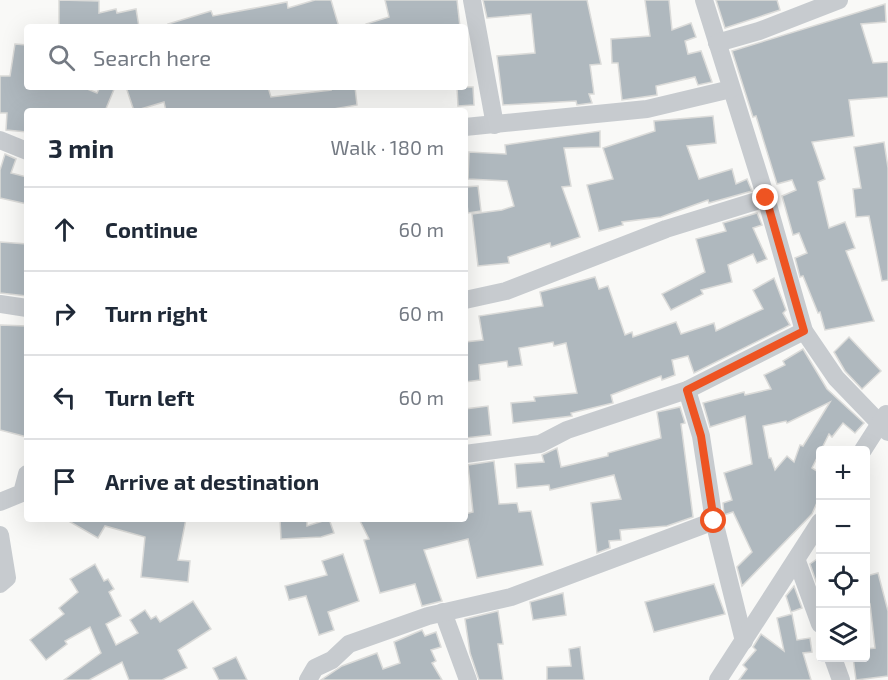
<!DOCTYPE html>
<meta charset="utf-8">
<style>
:root{--surface:#fff;--page:#f2f2f3;--text:#1f2937;--muted:#747a83;--line:#e0e1e3}
body{margin:0;font-family:"Exo 2",sans-serif;background:var(--page);color:var(--text)}
.controls{position:absolute;right:18px;bottom:18px;display:grid;overflow:hidden;border-radius:6px;box-shadow:0 6px 24px #0002}
.controls button{width:54px;height:54px;display:grid;place-items:center;padding:0;border:0;border-bottom:2px solid var(--line);background:var(--surface);color:var(--text);font:30px sans-serif}
.stop{position:absolute;width:18px;height:18px;margin:-14px;border:4px solid #ee5422;border-radius:50%;background:#fff}
.stop.end{background:#ee5422;border-color:#fff;box-shadow:0 2px 6px #0008}
.list{margin:0;padding:0;list-style:none}
h2{display:flex;justify-content:space-between;align-items:center;height:78px;margin:0;padding:0 24px;font-size:26px}
h2 small{font-size:20px;font-weight:400;color:var(--muted)}
.list li{display:grid;grid-template-columns:39px 1fr auto;gap:18px;align-items:center;box-sizing:border-box;height:84px;padding:0 24px;border-top:2px solid var(--line)}
.list b{display:block;font-size:22px;white-space:nowrap}
.list em{font-size:20px;font-style:normal;color:var(--muted)}
.icon{flex:none;width:33px;height:33px;fill:none;stroke:currentColor;stroke-width:2;stroke-linecap:round;stroke-linejoin:round}
.map{position:relative;flex:none;width:888px;height:680px;overflow:hidden}
.search{position:absolute;background:var(--surface);box-shadow:0 6px 24px #0002;left:24px;top:24px;width:444px;height:66px;display:flex;align-items:center;gap:15px;box-sizing:border-box;padding:0 21px;border-radius:6px;color:var(--muted);font-size:22px}
.panel{position:absolute;background:var(--surface);box-shadow:0 6px 24px #0002;left:24px;top:108px;width:444px;height:414px;border-radius:6px}
.map>svg:first-child{display:block}
</style>
<div class="map">
<svg width="888" height="680" viewBox="0 0 888 680">
<rect width="100%" height="100%" fill="#f9f9f7"/>
<g fill="#afb8be" stroke="#dbdbd9" stroke-width="1.5" fill-rule="evenodd">
<polygon points="59,0 99,1 99,13 116,9 117,13 136,9 139,27 59,27"/>
<polygon points="315,0 331,0 339,27 169,27 168,24 211,11 213,16 287,2 288,8"/>
<polygon points="385,0 457,0 460,27 366,27 366,24 389,17"/>
<polygon points="483,0 587,0 601,64 590,65 594,94 589,94 592,103 577,105 576,101 503,105 497,56 535,53 531,14 487,18"/>
<polygon points="645,0 669,0 672,30 691,23 696,37 685,41 688,54 701,51 712,82 698,85 695,77 656,86 657,95 622,100 618,63 612,63 611,39 650,36"/>
<polygon points="716,0 777,0 780,10 725,28"/>
<polygon points="885,4 886,22 861,24 873,63 888,62 888,97 849,100 854,136 812,142 825,179 818,182 829,228 845,222 855,248 846,251 874,321 825,330 820,312 818,313 803,276 800,277 795,258 807,253 799,233 793,235 782,196 796,190 792,180 777,184 756,116 753,117 732,51"/>
<polygon points="15,44 27,45 27,87 85,88 97,93 100,87 115,87 105,111 27,111 27,132 6,130 7,113 0,113 0,76 10,76"/>
<polygon points="126,87 268,87 271,97 331,90 330,87 355,87 357,105 322,111 166,111 164,102 134,111"/>
<polygon points="457,87 473,87 474,105 458,106"/>
<polygon points="713,116 716,143 687,146 699,179 732,169 736,184 747,179 752,191 709,203 708,200 661,217 622,222 623,225 599,231 587,185 613,179 603,148 655,131 654,121"/>
<polygon points="600,131 600,147 564,148 571,186 562,187 580,237 551,247 550,243 508,257 509,263 478,266 472,214 502,210 514,206 507,181 468,179 469,152 506,154 505,145"/>
<polygon points="884,142 888,168 888,280 882,281 869,216 856,217 853,189 861,188 854,147"/>
<polygon points="5,154 16,159 11,173 27,177 27,204 0,198 0,170"/>
<polygon points="478,186 481,211 468,213 465,187"/>
<polygon points="757,213 762,225 753,228 767,259 757,263 753,254 728,265 732,282 701,290 703,294 671,310 662,294 705,272 696,239 726,231 723,223"/>
<polygon points="0,242 27,244 27,296 0,293"/>
<polygon points="595,277 599,289 608,286 625,335 632,332 633,337 676,322 681,334 714,323 716,331 763,309 753,290 774,278 786,310 783,313 790,325 694,373 688,356 672,360 675,375 662,380 661,376 611,395 613,403 571,413 572,416 513,423 511,403 535,401 534,397 577,393 566,343 554,346 553,342 519,348 522,365 508,367 507,361 479,365 480,380 465,382 465,342 483,340 479,316 543,306 540,292"/>
<polygon points="0,325 27,326 27,437 0,430"/>
<polygon points="849,337 881,371 862,389 845,371 834,352"/>
<path d="M803,349L827,389L864,423L855,433L843,423L832,437L829,434L812,468L820,473V496L812,514L742,586L737,567L752,552L733,512L724,515L723,503L732,500L724,473L752,464L745,416L710,427L703,403L744,392L745,395L771,389L764,375L785,365L783,361ZM830,402L803,446L800,445L794,462L787,456L775,470L771,458H769L763,426L786,421L787,423Z"/>
<polygon points="488,406 491,435 465,438 465,409"/>
<polygon points="680,407 685,423 681,424 693,517 667,526 620,530 621,540 609,541 610,548 597,553 591,503 621,499 614,475 550,490 549,485 517,488 515,464 544,462 542,455 557,448 561,467 608,456 608,453 661,438 657,412"/>
<polygon points="494,461 499,504 517,503 519,512 531,511 543,565 477,578 468,539 424,550 442,601 422,606 415,584 380,593 364,540 369,539 359,519 465,519 465,514 473,512 468,465"/>
<polygon points="65,519 186,519 178,560 190,561 188,582 141,577 145,537 105,526 98,538"/>
<polygon points="280,519 307,519 307,526 329,519 334,533 321,537 281,539"/>
<polygon points="343,554 359,601 328,612 334,630 319,635 306,596 289,600 285,586 327,575 322,561"/>
<polygon points="820,557 820,593 810,564"/>
<polygon points="95,564 104,581 108,579 114,589 109,592 121,616 106,624 116,645 138,633 130,620 145,610 151,619 156,616 160,622 193,601 211,629 178,650 187,668 162,680 129,680 122,662 89,680 64,680 101,653 90,627 65,641 67,644 46,660 30,640 64,614 59,608 78,592 70,579"/>
<polygon points="878,573 888,611 888,676 856,680 853,657 866,657 866,649 875,648 870,604 866,596 866,576"/>
<polygon points="714,584 725,614 654,632 645,602"/>
<polygon points="794,586 802,608 791,612 786,596"/>
<polygon points="563,593 566,615 533,620 530,602"/>
<polygon points="498,611 503,644 498,644 503,680 479,680 470,653 465,619"/>
<polygon points="792,614 797,640 810,638 812,652 803,653 811,680 739,680 747,669 743,665 756,650 753,647 761,634 784,651 777,618"/>
<polygon points="422,630 425,636 436,632 441,647 431,650 436,661 432,663 442,680 321,680 342,666 377,653 383,669 400,663 394,642"/>
<polygon points="580,647 584,680 547,680 547,667 571,666 569,649"/>
<polygon points="236,657 247,680 219,680 213,668"/>
</g>
<g fill="none" stroke-linecap="round" stroke-linejoin="round">
<g stroke="#c7cbcf" stroke-width="18">
<polyline points="472,0 495,125"/>
<polyline points="704,0 766,198 804,331 836,378 888,432"/>
<polyline points="717,43 759,31 839,0"/>
<polyline points="465,127 647,109 731,89"/>
<polyline points="0,140 27,151"/>
<polyline points="465,300 506,291 666,229 766,198"/>
<polyline points="0,304 27,308"/>
<polyline points="687,390 701,436 714,521 744,641"/>
<polyline points="863,450 886,414"/>
<polyline points="465,454 540,444 567,430 687,390 804,331"/>
<polyline points="0,502 22,493 27,474"/>
<polyline points="0,535 7,578 0,584"/>
<polyline points="797,561 820,624"/>
<polyline points="443,612 468,680"/>
<polyline points="833,658 841,680"/>
<polyline points="308,680 315,668 332,660 349,644 428,616 511,597 714,521"/>
<polyline points="718,680 820,522"/>
</g>
</g>
<g fill="none" stroke-linecap="round" stroke-linejoin="round">
<polyline stroke="#ee5422" stroke-width="8" points="714,521 701,436 687,390 804,331 766,198"/>
</g>
</svg>
<div class="controls">
<button>+</button>
<button>−</button>
<button><svg class="icon" aria-label="locate" viewBox="0 0 24 24"><circle cx="12" cy="12" r="6"/><path d="M12 2v4M12 18v4M2 12h4M18 12h4"/></svg></button>
<button><svg class="icon" aria-label="layers" viewBox="0 0 24 24"><path d="M12 4l9 5-9 5-9-5zM3 14l9 5 9-5"/></svg></button>
</div>
<div class="stop" style="left:714px;top:521px"></div>
<div class="stop end" style="left:766px;top:198px"></div>
<div class="search"><svg class="icon" aria-label="search" viewBox="0 0 24 24"><circle cx="10" cy="10" r="6"/><path d="M15 15l6 6"/></svg>Search here</div>
<section class="panel">
<h2>3 min<small>Walk · 180 m</small></h2>
<ul class="list">
<li><svg class="icon" aria-label="ahead" viewBox="0 0 24 24"><path d="M12 20V5M6 11l6-6 6 6"/></svg><div><b>Continue</b></div><em>60 m</em></li>
<li><svg class="icon" aria-label="right" viewBox="0 0 24 24"><path d="M7 20v-9h11M14 6l5 5-5 5"/></svg><div><b>Turn right</b></div><em>60 m</em></li>
<li><svg class="icon" aria-label="left" viewBox="0 0 24 24"><path d="M17 20v-9H6M10 6l-5 5 5 5"/></svg><div><b>Turn left</b></div><em>60 m</em></li>
<li><svg class="icon" aria-label="arrive" viewBox="0 0 24 24"><path d="M6 21V4h12l-3 4 3 4H6"/></svg><div><b>Arrive at destination</b></div></li>
</ul>
</section>
</div>
